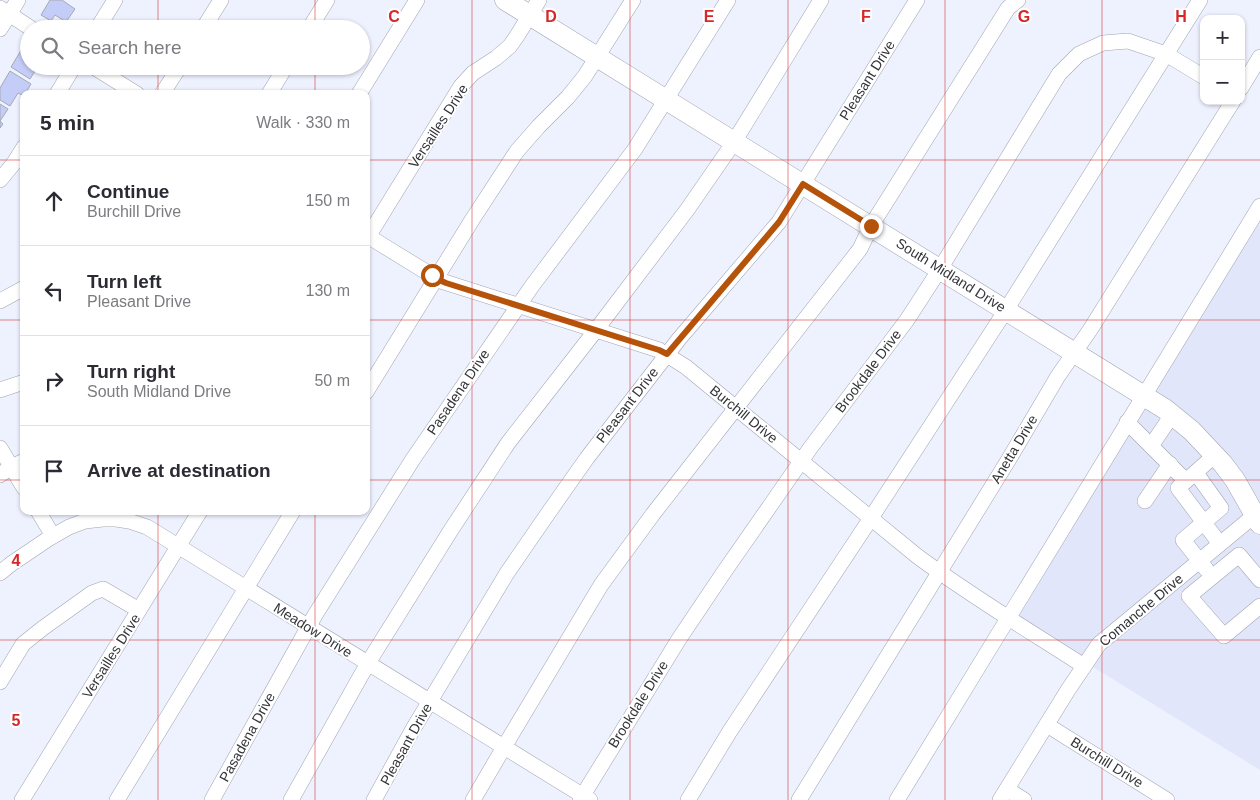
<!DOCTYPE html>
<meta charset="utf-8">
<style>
:root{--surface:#fff;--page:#f7f7f7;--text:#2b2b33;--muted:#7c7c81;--line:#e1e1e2}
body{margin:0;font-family:Helvetica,sans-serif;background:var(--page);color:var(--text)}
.controls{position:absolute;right:15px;top:15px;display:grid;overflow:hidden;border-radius:10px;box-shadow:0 1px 4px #0004}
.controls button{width:45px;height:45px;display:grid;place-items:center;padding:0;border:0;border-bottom:1px solid var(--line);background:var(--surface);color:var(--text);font:25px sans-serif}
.stop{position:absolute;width:15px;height:15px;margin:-11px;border:4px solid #b45309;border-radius:50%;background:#fff}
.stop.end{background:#b45309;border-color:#fff;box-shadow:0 1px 5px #0008}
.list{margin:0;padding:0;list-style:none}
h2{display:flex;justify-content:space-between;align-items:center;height:65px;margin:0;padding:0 20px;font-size:21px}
h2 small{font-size:16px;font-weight:400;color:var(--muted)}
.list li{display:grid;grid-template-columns:32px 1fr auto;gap:15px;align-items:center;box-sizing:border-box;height:90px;padding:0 20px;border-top:1px solid var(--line)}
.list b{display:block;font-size:19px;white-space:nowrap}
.list p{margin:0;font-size:16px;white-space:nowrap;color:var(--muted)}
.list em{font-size:16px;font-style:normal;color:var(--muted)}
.icon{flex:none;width:28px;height:28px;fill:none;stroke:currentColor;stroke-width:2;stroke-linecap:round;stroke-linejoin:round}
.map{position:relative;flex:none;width:1260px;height:800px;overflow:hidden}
.search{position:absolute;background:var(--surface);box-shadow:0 1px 4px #0004;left:20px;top:20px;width:350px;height:55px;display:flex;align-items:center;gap:12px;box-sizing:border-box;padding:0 18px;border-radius:28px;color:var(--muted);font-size:19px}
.panel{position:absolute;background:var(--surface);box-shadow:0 1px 4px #0004;left:20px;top:90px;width:350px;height:425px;border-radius:10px}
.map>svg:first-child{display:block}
</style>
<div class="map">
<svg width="1260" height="800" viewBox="0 0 1260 800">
<rect width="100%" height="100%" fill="#eef1fe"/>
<polygon fill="#e2e6fa" points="1260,211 1260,770 1012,617"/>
<g fill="#c4ccf8" stroke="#a6a9b5">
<polygon points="50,0 62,0 75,9 66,22 55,15 51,21 41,15"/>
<polygon points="23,47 29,51 29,66 38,66 30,79 11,67"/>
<polygon points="10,71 31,84 25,94 24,94 24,96 18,93 10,106 0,100 0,88"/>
<polygon points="0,104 8,109 0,121 3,124 0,128"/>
</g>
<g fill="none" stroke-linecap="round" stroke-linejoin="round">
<g stroke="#a2a4b0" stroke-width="16">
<g id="minor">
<polyline points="0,8 32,29"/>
<polyline points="0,29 18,0"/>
<polyline points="97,29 115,0"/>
<polyline points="203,29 221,0"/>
<polyline points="309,29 327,0"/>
<polyline points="92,66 137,94"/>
<polyline points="1241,88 1260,57"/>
<polyline points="57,94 74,66"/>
<polyline points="162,94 180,66"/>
<polyline points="269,94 286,66"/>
<polyline points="359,94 417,0"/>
<polyline points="0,180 14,163 24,147"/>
<path d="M366,235L441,281L659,350L686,367L917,556C971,596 1028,630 1084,666"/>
<polyline points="366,240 461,86 473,73 496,58 510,46 517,36 539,0"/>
<polyline points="0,301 24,288"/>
<polyline points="0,390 24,382"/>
<polyline points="366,392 472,220 517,151 539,126 568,97 585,76 633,0"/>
<polyline points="1127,422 1186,481"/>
<polyline points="1151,446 1172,415"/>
<polyline points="0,448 24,488"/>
<polyline points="1215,455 1178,488 1220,544"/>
<polyline points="1196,473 1221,508 1183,540 1206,569"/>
<polyline points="0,475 11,467 24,461"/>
<polyline points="1145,501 1170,464"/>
<polyline points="38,511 53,536"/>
<polyline points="0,573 11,564 48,539 69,527 85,521 103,519 116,519 129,521 147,527 590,800"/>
<polyline points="1260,580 1239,555 1189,596 1224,636 1260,606"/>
<polyline points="0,682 23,644 43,628 92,593 103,589 139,610"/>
<polyline points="1047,725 1167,800"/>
<polyline points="1007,789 1024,800"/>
<polyline points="22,800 200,511"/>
<polyline points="117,800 293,511"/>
<polyline points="212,800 315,615 413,459 532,286 635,149 728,0"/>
<polyline points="291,800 368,663 451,530 508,443 596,330 687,210 734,142 821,0"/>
<polyline points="374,800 413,729 430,701 507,573 549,512 587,458 679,339 779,222 917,0"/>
<polyline points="473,800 504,747 601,585 653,514 860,249 871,226 1008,8 1018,0"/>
<polyline points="580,800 679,639 724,572 811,447 907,320 940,269 1059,74 1079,54 1103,43 1128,41 1166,54 1204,77"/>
<polyline points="688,800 730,731 871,518 1006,310 1200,0"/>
<polyline points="799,800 1009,459 1058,376 1090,330 1233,101"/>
<polyline points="897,800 1260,206"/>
<polyline points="1000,800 1068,690 1099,644 1255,515"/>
</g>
</g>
<g stroke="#a2a4b0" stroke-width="21">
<polyline id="major" points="505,0 1165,409 1192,431 1223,464 1235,480 1260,524"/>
</g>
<use href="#minor" stroke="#fff" stroke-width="15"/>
<use href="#major" stroke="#fff" stroke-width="20"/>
</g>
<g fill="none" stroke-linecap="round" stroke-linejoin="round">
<polyline stroke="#b45309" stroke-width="6" points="432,275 435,278 446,283 659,350 667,354 779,222 803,184 871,226"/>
</g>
<path fill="none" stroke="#d62828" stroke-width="1" stroke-opacity="0.55" d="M158,0V29M315,0V29M472,0V800M630,0V800M788,0V800M945,0V800M1102,0V800M158,66V94M315,66V94M0,160H24M366,160H1260M0,320H24M366,320H1260M0,480H24M366,480H1260M158,511V800M315,511V800M0,640H1260"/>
<g text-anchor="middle" stroke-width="4" stroke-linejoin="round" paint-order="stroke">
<g font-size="14" fill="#333439" stroke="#fff">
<text transform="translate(867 80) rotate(-58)" y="5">Pleasant Drive</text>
<text transform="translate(438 126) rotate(-57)" y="5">Versailles Drive</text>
<text transform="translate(951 275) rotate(32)" y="5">South Midland Drive</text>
<text transform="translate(868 371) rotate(-53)" y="5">Brookdale Drive</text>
<text transform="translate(458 392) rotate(-56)" y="5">Pasadena Drive</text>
<text transform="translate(627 405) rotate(-52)" y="5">Pleasant Drive</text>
<text transform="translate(744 414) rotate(39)" y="5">Burchill Drive</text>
<text transform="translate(1014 449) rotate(-59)" y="5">Anetta Drive</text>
<text transform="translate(1141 610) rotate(-40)" y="5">Comanche Drive</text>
<text transform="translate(313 630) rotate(32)" y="5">Meadow Drive</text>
<text transform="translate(111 656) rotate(-58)" y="5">Versailles Drive</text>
<text transform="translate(638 704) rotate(-58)" y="5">Brookdale Drive</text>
<text transform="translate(247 737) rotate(-61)" y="5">Pasadena Drive</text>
<text transform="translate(406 744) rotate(-61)" y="5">Pleasant Drive</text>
<text transform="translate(1107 762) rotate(32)" y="5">Burchill Drive</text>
</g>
</g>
<g font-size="16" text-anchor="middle" font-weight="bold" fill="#d62828" stroke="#fff" stroke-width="4" stroke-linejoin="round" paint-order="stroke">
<text x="394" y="22">C</text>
<text x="551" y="22">D</text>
<text x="709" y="22">E</text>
<text x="866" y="22">F</text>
<text x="1024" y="22">G</text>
<text x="1181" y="22">H</text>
<text x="16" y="566">4</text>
<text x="16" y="726">5</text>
</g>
</svg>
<div class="controls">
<button>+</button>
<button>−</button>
</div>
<div class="stop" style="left:432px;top:275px"></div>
<div class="stop end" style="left:871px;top:226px"></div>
<div class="search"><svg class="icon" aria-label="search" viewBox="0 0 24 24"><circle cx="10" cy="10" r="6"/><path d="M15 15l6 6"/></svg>Search here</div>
<section class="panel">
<h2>5 min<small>Walk · 330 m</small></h2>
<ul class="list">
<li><svg class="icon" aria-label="ahead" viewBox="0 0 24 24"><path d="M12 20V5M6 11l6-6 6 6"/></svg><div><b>Continue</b><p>Burchill Drive</p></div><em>150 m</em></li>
<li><svg class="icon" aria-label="left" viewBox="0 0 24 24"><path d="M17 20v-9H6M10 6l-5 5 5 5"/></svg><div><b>Turn left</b><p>Pleasant Drive</p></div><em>130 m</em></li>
<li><svg class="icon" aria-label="right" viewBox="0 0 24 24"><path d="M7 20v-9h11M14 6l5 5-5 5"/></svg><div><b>Turn right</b><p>South Midland Drive</p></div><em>50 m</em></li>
<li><svg class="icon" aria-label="arrive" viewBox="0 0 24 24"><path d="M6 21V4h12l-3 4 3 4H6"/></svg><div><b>Arrive at destination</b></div></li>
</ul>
</section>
</div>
